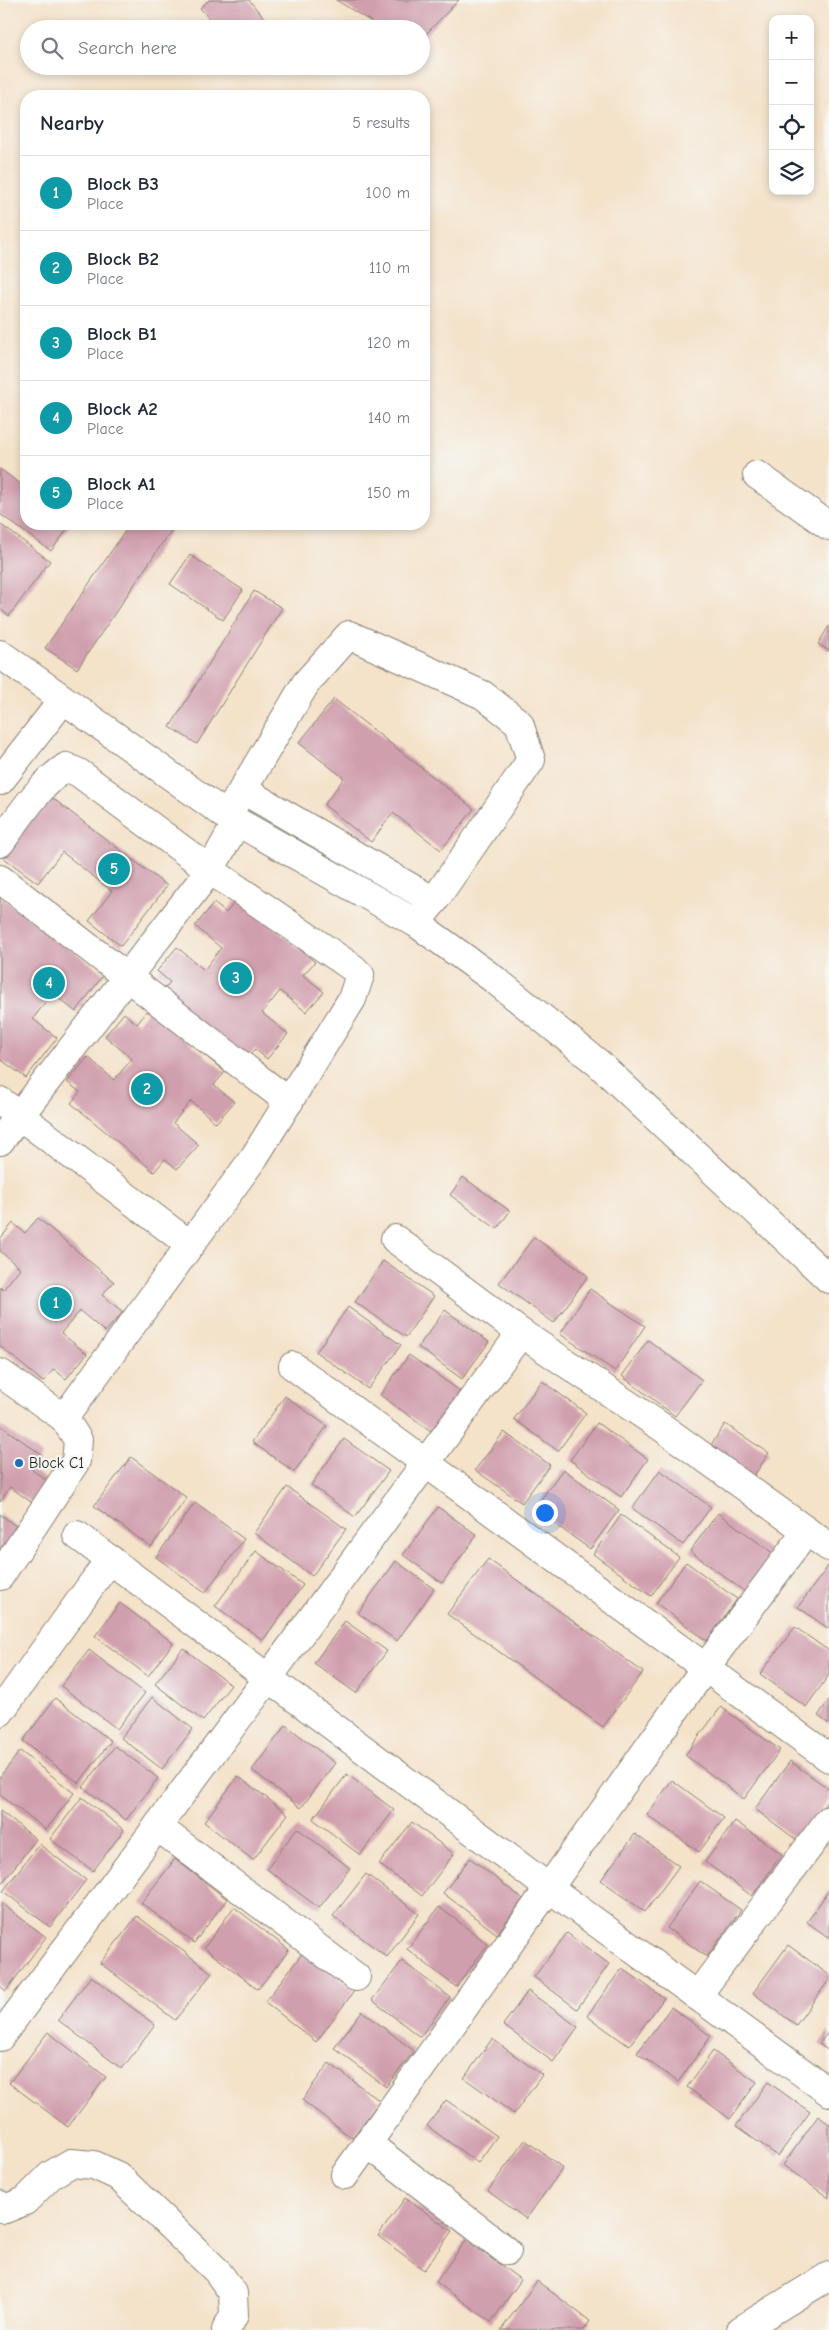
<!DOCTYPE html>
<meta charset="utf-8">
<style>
:root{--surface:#fff;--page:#f2f2f3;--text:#1f2937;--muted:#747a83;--line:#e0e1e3;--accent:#0b8043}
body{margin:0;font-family:"Comic Neue",sans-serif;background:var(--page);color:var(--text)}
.controls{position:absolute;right:15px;top:15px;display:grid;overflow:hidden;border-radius:10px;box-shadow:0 2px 8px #0003}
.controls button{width:45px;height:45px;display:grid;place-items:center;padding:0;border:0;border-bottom:1px solid var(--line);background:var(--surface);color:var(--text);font:25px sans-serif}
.you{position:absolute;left:544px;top:1512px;width:18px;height:18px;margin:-12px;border:4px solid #fff;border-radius:50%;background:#1a73e8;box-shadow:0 0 0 8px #1a73e833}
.badge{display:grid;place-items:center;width:32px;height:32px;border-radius:50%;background:var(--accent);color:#fff;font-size:16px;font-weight:700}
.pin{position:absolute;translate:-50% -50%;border:2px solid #fff;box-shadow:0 1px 5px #0006}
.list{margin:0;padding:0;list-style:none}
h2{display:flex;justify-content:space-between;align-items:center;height:65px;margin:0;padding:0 20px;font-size:21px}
h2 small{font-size:16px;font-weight:400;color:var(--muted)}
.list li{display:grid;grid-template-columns:32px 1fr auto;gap:15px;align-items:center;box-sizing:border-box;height:75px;padding:0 20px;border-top:1px solid var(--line)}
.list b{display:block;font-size:19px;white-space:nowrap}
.list p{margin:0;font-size:16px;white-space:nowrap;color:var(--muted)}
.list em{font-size:16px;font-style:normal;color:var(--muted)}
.icon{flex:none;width:28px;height:28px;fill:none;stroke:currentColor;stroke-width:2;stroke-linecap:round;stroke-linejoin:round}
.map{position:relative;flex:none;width:829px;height:2330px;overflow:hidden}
.search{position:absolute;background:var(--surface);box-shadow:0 2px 8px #0003;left:20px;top:20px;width:410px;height:55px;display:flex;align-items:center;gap:12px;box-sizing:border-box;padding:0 18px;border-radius:28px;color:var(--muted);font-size:19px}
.panel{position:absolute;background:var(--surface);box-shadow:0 2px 8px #0003;left:20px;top:90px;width:410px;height:440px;border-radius:20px}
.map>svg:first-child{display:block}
</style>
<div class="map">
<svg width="829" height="2330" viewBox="0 0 829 2330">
<rect width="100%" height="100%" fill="#f6f6f2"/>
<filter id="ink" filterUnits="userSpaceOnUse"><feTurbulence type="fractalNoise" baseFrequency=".02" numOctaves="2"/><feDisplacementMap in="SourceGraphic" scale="10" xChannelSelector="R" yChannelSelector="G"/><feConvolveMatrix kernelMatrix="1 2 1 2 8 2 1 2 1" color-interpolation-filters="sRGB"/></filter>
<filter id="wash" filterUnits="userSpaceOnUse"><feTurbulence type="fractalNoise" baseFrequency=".0096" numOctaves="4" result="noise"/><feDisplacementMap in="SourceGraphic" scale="20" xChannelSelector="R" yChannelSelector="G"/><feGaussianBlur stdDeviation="1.12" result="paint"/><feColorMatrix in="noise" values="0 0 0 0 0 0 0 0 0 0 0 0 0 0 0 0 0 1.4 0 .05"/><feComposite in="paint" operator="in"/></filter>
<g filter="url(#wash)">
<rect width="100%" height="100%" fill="#f4e2c9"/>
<g id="blocks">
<g fill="#d09fad">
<polygon points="209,0 249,0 265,19 254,29 218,29 200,8"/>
<polygon points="336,0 459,0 421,39 421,29 383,29"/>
<polygon points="0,469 26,488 26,524 71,524 51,551 0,514"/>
<polygon points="0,524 50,561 9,616 0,609"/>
<polygon points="130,524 165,524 172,529 77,669 45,648"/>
<polygon points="190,555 243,590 223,620 170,584"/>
<polygon points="254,591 282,608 197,744 170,727"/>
<polygon points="829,626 829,651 818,644"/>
<polygon points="334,699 474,809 441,850 393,813 371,842 324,805 344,778 299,743"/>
<polygon points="47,794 167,886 121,946 89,921 112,891 62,852 38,883 0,855"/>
<polygon points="0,896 104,974 76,1012 52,993 33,1019 57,1038 26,1078 0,1059"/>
<polygon points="238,898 315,962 303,975 324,992 306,1012 280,991 262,1013 288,1034 267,1059 255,1049 243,1062 161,993 170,982 157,971 177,947 204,970 221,948 195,926 214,903 226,913"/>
<polygon points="149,1009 225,1072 214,1085 234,1102 216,1123 191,1101 173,1123 199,1145 177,1169 165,1159 154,1172 71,1103 80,1092 67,1082 88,1057 114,1080 132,1059 105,1036 124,1013 137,1024"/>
<polygon points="463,1177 510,1211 497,1229 450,1195"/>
<polygon points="38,1218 114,1282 102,1295 123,1312 105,1332 80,1311 61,1333 87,1354 66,1379 54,1369 43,1382 0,1346 0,1287 3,1290 20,1268 0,1251 0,1239 13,1223 25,1233"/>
<polygon points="534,1237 588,1276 554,1323 499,1283"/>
<polygon points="383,1261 434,1296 406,1337 355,1302"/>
<polygon points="590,1289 645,1326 615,1371 560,1334"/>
<polygon points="348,1307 401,1345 368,1389 316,1352"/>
<polygon points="445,1310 489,1342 462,1379 418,1347"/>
<polygon points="648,1340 702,1380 675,1416 622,1376"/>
<polygon points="409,1355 460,1391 431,1431 380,1395"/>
<polygon points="542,1381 586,1413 558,1451 514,1419"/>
<polygon points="285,1396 327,1426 294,1472 252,1442"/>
<polygon points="597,1423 648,1459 621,1497 570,1460"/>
<polygon points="725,1424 769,1453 753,1477 709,1448"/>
<polygon points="0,1425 42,1455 32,1470 54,1485 38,1507 10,1487 0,1502"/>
<polygon points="504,1432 550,1465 522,1503 475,1470"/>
<polygon points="344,1439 389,1471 355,1517 311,1485"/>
<polygon points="131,1457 187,1498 151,1547 94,1506"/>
<polygon points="563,1469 619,1510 590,1549 534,1509"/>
<polygon points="660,1470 711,1507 683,1545 632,1508"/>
<polygon points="287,1487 346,1529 312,1576 254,1533"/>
<polygon points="195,1503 244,1539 205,1593 156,1557"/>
<polygon points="438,1507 477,1535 442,1583 403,1555"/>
<polygon points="718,1513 774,1554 745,1592 690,1551"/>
<polygon points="0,1514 21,1530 0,1555"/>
<polygon points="621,1515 679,1557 651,1596 593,1554"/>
<polygon points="256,1551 303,1585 263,1640 215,1606"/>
<polygon points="488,1559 643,1672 603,1727 447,1614"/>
<polygon points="396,1561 434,1589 397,1641 358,1613"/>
<polygon points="686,1562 737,1599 707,1641 656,1603"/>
<polygon points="829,1565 829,1629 798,1607"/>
<polygon points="120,1603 173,1643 148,1676 95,1636"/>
<polygon points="345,1621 387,1651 356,1693 314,1663"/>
<polygon points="795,1627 829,1651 829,1675 806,1707 760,1674"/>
<polygon points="183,1648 231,1685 203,1721 155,1684"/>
<polygon points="89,1650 145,1693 117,1729 61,1686"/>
<polygon points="152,1697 193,1729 162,1769 121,1738"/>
<polygon points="55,1698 111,1741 79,1783 23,1741"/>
<polygon points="829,1700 829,1724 818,1716"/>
<polygon points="721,1707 780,1750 744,1799 685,1755"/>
<polygon points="286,1725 335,1763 301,1808 252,1770"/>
<polygon points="115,1746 158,1778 126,1820 83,1787"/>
<polygon points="20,1751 74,1793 46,1830 0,1795 0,1777"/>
<polygon points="790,1761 829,1789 829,1799 798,1841 755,1809"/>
<polygon points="347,1774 394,1810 360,1855 313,1819"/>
<polygon points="238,1776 288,1814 253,1860 204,1822"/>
<polygon points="672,1780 724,1818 699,1852 647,1815"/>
<polygon points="82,1797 124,1830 93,1871 50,1839"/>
<polygon points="0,1811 36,1839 0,1886"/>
<polygon points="735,1821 782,1854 752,1896 705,1862"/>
<polygon points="412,1822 454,1854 422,1896 379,1864"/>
<polygon points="297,1828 350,1868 319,1908 267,1869"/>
<polygon points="635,1834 679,1866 645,1912 601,1880"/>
<polygon points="39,1844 86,1880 50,1927 3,1891"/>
<polygon points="470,1858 523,1899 497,1934 443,1893"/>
<polygon points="175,1859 227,1899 194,1943 141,1903"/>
<polygon points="366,1874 419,1914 387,1957 333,1916"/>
<polygon points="700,1881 741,1910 707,1957 667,1928"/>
<polygon points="829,1890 829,1938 807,1922"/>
<polygon points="1,1903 46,1937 6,1991 0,1986"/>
<polygon points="234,1907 289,1950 258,1989 204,1948"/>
<polygon points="439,1907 488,1944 456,1987 407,1949"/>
<polygon points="137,1916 212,1973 175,2020 100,1963"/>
<polygon points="567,1933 609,1964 577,2009 534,1977"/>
<polygon points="788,1945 829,1975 829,1980 796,2025 753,1993"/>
<polygon points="304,1951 355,1990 316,2042 265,2002"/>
<polygon points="402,1961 450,1997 420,2037 372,2000"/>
<polygon points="622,1968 664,1998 629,2046 587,2016"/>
<polygon points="91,1976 155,2025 122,2069 58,2020"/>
<polygon points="528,1991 578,2027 553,2062 503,2025"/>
<polygon points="671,2007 711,2036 678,2082 637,2053"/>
<polygon points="362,2011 414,2051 386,2087 334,2048"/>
<polygon points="829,2031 829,2051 819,2044"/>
<polygon points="48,2032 106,2077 68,2127 9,2083"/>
<polygon points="492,2039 542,2075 514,2114 464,2078"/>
<polygon points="713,2051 757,2082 730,2119 687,2087"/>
<polygon points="329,2063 380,2101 352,2138 302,2100"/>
<polygon points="768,2082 810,2112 778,2156 736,2126"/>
<polygon points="446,2100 497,2136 478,2163 427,2126"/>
<polygon points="818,2116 829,2124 829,2198 783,2165"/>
<polygon points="525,2140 563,2168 526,2219 488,2191"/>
<polygon points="405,2198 452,2231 424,2270 378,2236"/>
<polygon points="466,2240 521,2280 491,2322 436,2282"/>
<polygon points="537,2281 590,2321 584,2330 501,2330"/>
</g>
</g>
</g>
<g filter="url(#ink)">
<use href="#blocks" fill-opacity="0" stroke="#887f72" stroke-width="1"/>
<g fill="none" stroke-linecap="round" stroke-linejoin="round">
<g stroke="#887f72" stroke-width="30">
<g id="minor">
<polyline points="757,475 829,526"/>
<polyline points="0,654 227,816 416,923 495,980 598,1063 829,1279"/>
<polyline points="0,781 63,700"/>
<polyline points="243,790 434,901"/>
<polyline points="227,816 306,683 349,635 483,695 519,723 531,760 434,901 416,923"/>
<path d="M0,843C20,816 38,786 66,767L79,773L210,870L0,1141"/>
<polyline points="0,879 289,1102"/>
<polyline points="0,1101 189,1244"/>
<polyline points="395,1239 521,1333 663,1428 829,1547"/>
<polyline points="293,1366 829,1758"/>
<polyline points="0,1373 64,1418"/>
<polyline points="77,1535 549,1888 829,2092"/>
<polyline points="0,1576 76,1461 78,1440 64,1418 255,1156 352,999 360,975 353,968 210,870 237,822"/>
<polyline points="0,1712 110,1559"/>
<polyline points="158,1827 356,1977"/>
<polyline points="697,1996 829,1820"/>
<polyline points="0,2037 268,1678 521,1333"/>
<polyline points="367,2143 507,2251"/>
<polyline points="345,2175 705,1668 806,1532"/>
<polyline points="0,2205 5,2209 25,2201 51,2175 71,2163 94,2165 118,2176 217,2271 233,2293 234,2315 226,2330"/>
</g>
</g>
<g stroke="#887f72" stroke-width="30">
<polyline id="tertiary" points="741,2330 829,2276"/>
</g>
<use href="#minor" stroke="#fff" stroke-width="28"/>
<use href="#tertiary" stroke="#fff" stroke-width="28"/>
</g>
</g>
<circle fill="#1f6fb2" stroke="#f6f6f2" stroke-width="2" cx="19" cy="1463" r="5"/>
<g text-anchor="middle" stroke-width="4" stroke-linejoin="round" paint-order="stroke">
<g font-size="15" fill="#1c1c1c" stroke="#f6f6f2" text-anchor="start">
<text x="29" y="1468">Block C1</text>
</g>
</g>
</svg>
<div class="controls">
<button>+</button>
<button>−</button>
<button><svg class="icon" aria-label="locate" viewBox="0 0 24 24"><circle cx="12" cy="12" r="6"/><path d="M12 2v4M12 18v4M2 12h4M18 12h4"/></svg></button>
<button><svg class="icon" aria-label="layers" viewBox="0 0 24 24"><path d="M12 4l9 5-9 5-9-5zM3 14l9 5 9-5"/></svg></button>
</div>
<div class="you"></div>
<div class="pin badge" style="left:56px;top:1303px;background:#0f9aa8">1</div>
<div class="pin badge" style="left:147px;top:1089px;background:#0f9aa8">2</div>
<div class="pin badge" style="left:236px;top:978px;background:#0f9aa8">3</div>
<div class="pin badge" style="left:49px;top:983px;background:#0f9aa8">4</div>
<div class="pin badge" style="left:114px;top:869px;background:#0f9aa8">5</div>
<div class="search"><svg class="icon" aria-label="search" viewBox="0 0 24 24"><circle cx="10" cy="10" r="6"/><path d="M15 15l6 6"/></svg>Search here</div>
<section class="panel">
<h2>Nearby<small>5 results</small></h2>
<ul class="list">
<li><span class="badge" style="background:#0f9aa8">1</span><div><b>Block B3</b><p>Place</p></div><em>100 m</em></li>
<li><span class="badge" style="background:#0f9aa8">2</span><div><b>Block B2</b><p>Place</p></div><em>110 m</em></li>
<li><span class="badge" style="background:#0f9aa8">3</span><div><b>Block B1</b><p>Place</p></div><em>120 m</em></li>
<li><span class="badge" style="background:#0f9aa8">4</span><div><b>Block A2</b><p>Place</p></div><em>140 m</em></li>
<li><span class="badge" style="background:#0f9aa8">5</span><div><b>Block A1</b><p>Place</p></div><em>150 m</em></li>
</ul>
</section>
</div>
